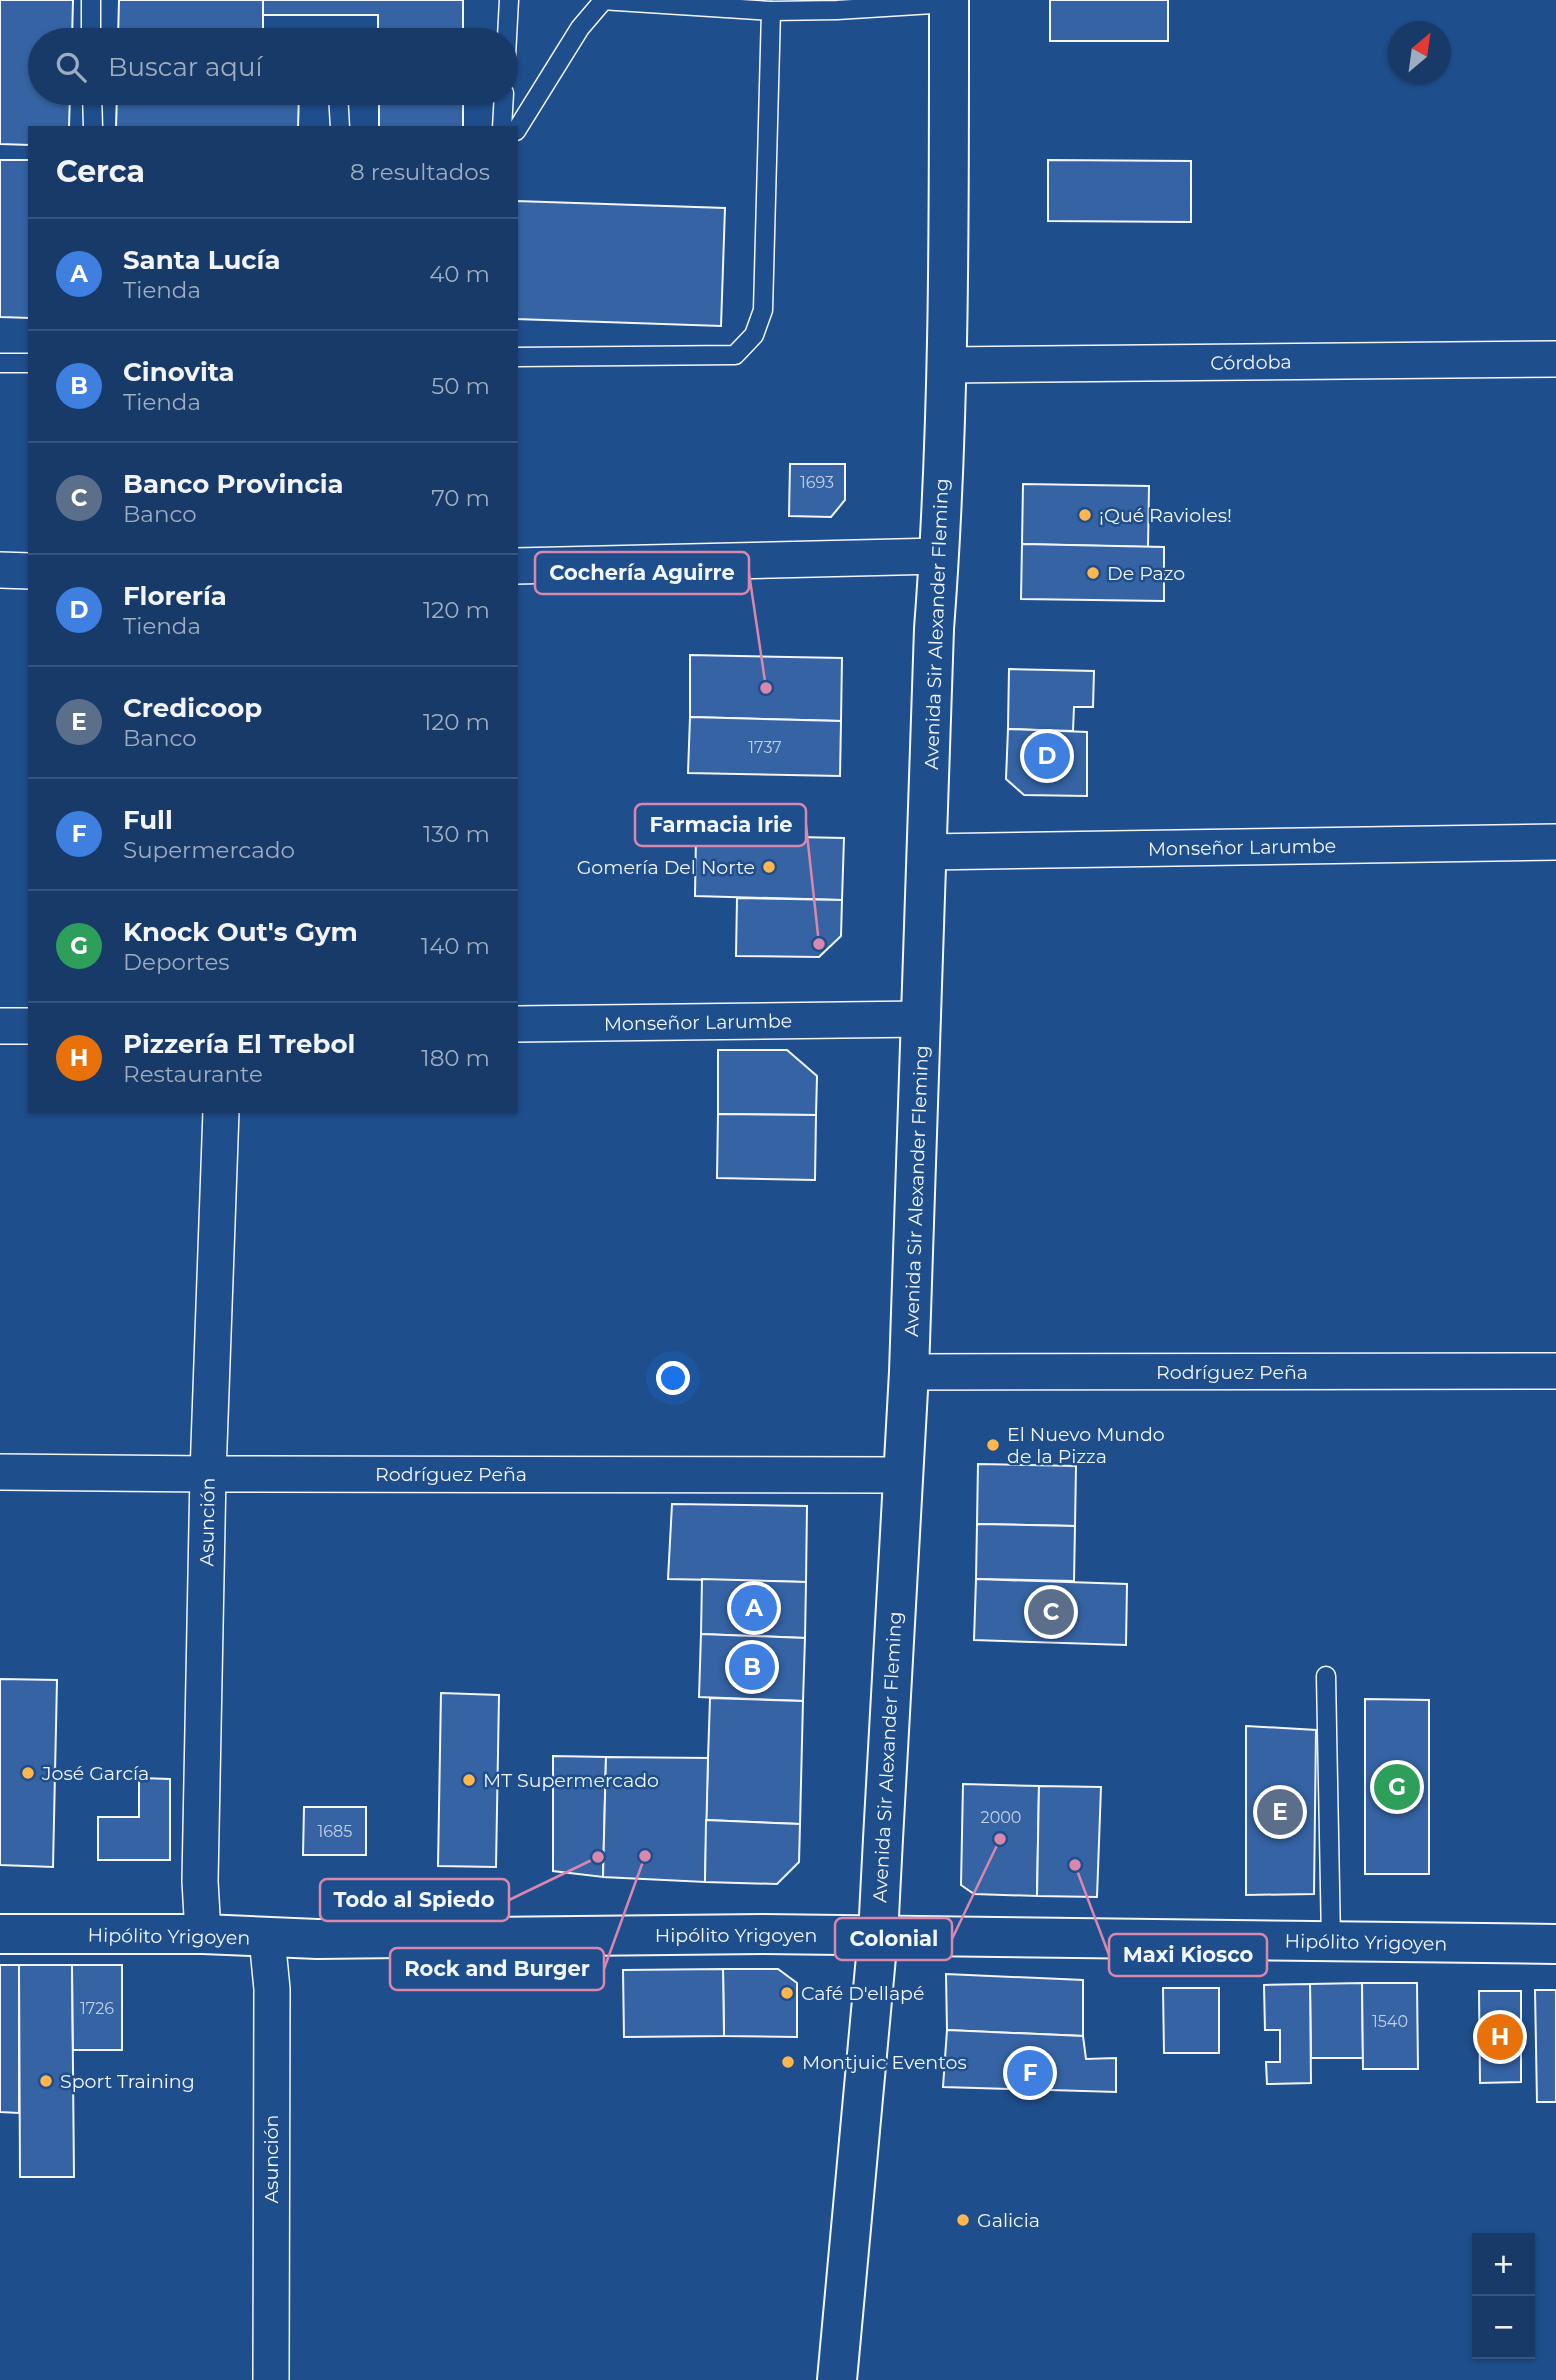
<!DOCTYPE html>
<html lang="es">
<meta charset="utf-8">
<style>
:root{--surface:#173a69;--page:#20416f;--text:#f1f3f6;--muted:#9eadc0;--line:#36547d;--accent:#e797bd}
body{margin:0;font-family:Montserrat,sans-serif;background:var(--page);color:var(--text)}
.controls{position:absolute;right:21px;bottom:21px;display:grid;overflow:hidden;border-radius:0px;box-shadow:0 2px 5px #0004}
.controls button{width:63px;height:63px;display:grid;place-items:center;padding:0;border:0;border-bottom:2px solid var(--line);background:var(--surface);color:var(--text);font:35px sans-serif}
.compass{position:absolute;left:1388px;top:21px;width:63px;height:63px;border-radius:50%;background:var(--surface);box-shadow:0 2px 5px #0004;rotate:29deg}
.you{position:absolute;left:674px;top:1379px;width:24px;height:24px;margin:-18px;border:5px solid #fff;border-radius:50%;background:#1a73e8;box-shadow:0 0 0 10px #1a73e833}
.badge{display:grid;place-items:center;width:46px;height:46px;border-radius:50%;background:var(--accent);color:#fff;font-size:23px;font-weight:700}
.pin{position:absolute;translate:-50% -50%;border:4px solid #fff;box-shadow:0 2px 7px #0006}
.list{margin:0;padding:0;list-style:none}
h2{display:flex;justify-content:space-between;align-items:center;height:91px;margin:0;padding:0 28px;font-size:30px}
h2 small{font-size:23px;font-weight:400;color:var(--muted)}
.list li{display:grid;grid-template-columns:46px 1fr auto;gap:21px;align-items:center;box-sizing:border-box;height:112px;padding:0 28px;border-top:2px solid var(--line)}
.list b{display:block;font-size:26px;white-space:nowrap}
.list p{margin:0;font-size:23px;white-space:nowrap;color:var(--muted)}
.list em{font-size:23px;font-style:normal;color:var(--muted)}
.icon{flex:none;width:38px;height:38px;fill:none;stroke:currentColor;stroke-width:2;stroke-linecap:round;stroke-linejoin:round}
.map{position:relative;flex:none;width:1556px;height:2380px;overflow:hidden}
.search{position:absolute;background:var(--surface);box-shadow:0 2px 5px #0004;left:28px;top:28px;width:490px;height:77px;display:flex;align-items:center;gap:18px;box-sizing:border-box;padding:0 24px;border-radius:38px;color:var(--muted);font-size:26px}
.panel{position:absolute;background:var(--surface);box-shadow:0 2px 5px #0004;left:28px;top:126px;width:490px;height:987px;border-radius:0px}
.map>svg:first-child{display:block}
</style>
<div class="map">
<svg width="1556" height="2380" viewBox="0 0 1556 2380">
<rect width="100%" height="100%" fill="#1f4e8c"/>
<g fill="#3563a3" stroke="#f2f6ff" stroke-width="2">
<polygon points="0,0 73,0 72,40 40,40 40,93 70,93 69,128 30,128 30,145 0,144"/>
<polygon points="119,0 263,0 263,40 118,40"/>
<polygon points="263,0 463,0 463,40 378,40 378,15 263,15"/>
<rect x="1050" y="0" width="118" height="41"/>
<polygon points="117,93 299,93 298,128 116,128"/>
<rect x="379" y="93" width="84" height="35"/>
<polygon points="0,160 30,160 30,318 0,317"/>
<polygon points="1048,160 1191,161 1191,222 1048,221"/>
<polygon points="516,201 725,208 721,326 516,319"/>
<polygon points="790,464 845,464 845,500 831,517 789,516"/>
<polygon points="1023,484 1149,486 1148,547 1022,544"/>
<polygon points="1022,544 1164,547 1164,601 1021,599"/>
<polygon points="690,655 842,658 841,721 690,717"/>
<polygon points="1009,669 1094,671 1093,707 1074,707 1073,731 1008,729"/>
<polygon points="690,717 841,721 840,776 688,773"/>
<polygon points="1008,729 1087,732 1087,796 1024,795 1006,779"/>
<polygon points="696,835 844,838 842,900 695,896"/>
<polygon points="737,898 842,900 841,936 819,957 736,956"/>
<polygon points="718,1050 787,1050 817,1076 816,1115 718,1114"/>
<polygon points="718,1114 816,1115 815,1180 717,1178"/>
<polygon points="978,1464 1076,1466 1075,1526 977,1524"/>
<polygon points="672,1504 807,1506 806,1582 668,1579"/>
<polygon points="977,1524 1075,1526 1074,1581 976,1579"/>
<polygon points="702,1579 806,1582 805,1638 701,1634"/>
<polygon points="976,1579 1127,1584 1126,1645 974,1640"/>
<polygon points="701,1634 805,1638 803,1701 699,1697"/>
<polygon points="0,1679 57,1680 53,1867 0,1865"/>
<polygon points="441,1693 499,1695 496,1867 438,1866"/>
<polygon points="710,1698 803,1701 800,1824 706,1820"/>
<polygon points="1365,1699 1429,1700 1429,1874 1365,1874"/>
<polygon points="1246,1726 1316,1730 1314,1894 1246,1895"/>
<polygon points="553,1756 606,1757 603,1877 553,1871"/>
<polygon points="606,1757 708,1758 705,1882 603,1877"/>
<polygon points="139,1778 170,1779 170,1860 98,1860 98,1817 139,1817"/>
<polygon points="963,1784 1039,1786 1037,1896 974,1894 961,1885"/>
<polygon points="1039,1786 1101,1787 1097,1897 1037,1896"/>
<polygon points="304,1807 366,1807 366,1855 303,1855"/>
<polygon points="706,1820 800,1824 799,1862 777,1884 705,1882"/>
<polygon points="0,1965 19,1965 19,2113 0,2112"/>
<polygon points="19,1965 72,1965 74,2177 20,2177"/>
<polygon points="72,1965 122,1965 122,2050 73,2050"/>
<polygon points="723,1969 778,1969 797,1983 797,2037 724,2036"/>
<polygon points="723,1969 724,2036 624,2037 623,1970"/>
<polygon points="946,1974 1083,1980 1083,2036 947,2030"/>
<polygon points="1362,1983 1363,2058 1311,2058 1310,1984"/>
<polygon points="1362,1983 1417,1983 1418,2069 1363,2069"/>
<polygon points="1310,1984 1311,2083 1267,2084 1266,2062 1280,2062 1280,2030 1265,2030 1264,1985"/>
<polygon points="1163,1988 1219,1988 1219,2053 1164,2053"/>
<polygon points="1535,1990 1556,1990 1556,2102 1537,2102"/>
<polygon points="1479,1991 1521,1991 1521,2082 1480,2083"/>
<polygon points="947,2030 1083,2036 1086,2059 1116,2058 1116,2092 943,2087"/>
</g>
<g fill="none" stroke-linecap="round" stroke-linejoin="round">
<g stroke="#f2f6ff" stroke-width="21">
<g id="service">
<polyline points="91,0 91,40"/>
<polyline points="601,0 771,11 837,10 949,3"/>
<polyline points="506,56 509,0"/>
<polyline points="92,93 93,128"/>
<polyline points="338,93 340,128"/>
<polyline points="502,128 504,93"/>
<polyline points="516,131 580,28 603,1"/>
<polyline points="516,357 735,355 754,335 763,310 771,11"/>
<polyline points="0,363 30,363"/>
<polyline points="1326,1676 1331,1941"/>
</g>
</g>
<g stroke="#f2f6ff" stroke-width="38">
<g id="minor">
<polyline points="947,365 1556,359"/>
<polyline points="516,566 939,556"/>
<polyline points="0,570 30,571"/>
<polyline points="927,852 1556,842"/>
<polyline points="516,1024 922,1019"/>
<polyline points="0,1026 30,1026"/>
<polyline points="909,1372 1556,1371"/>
<polyline points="0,1472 208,1474 903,1475"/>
<polyline points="203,1934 200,1881 208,1474 221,1111"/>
<polyline points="267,1938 272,1989 271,2380"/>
</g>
</g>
<g stroke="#f2f6ff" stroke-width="42">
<polyline id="tertiary" points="0,1934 203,1934 317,1939 763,1934 1556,1944"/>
</g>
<g stroke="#f2f6ff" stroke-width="42">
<path id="secondary" d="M837,2380L878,1935L883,1839L909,1372L934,629C950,420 949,210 949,0"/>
</g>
<use href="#service" stroke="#1f4e8c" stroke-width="18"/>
<use href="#minor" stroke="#1f4e8c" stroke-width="35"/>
<use href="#tertiary" stroke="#1f4e8c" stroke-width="38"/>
<use href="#secondary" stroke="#1f4e8c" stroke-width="38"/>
</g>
<g fill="#ffb74d" stroke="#1f4e8c" stroke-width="2.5">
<circle cx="1085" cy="515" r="7"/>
<circle cx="1093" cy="573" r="7"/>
<circle cx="769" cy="867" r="7"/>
<circle cx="993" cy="1445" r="7"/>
<circle cx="28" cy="1773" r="7"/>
<circle cx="469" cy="1780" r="7"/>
<circle cx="787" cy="1993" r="7"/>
<circle cx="788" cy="2062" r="7"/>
<circle cx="46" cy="2081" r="7"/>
<circle cx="963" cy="2220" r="7"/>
</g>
<g text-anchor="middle" stroke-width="5" stroke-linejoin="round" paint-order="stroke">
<g font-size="16" fill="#c3d1e8">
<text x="817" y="488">1693</text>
<text x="765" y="753">1737</text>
<text x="1001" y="1823">2000</text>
<text x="335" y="1837">1685</text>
<text x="97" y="2014">1726</text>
<text x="1390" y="2027">1540</text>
</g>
<g font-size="19" fill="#f2f6ff" stroke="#1f4e8c">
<text transform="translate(1251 362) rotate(-1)" y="7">Córdoba</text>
<text transform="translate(936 624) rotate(-88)" y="7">Avenida Sir Alexander Fleming</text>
<text transform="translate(1242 847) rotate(-1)" y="7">Monseñor Larumbe</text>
<text transform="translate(698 1022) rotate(-1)" y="7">Monseñor Larumbe</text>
<text transform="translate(916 1191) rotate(-88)" y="7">Avenida Sir Alexander Fleming</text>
<text x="1232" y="1379">Rodríguez Peña</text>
<text x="451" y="1481">Rodríguez Peña</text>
<text transform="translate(207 1522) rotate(-89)" y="7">Asunción</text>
<text transform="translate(887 1757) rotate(-87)" y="7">Avenida Sir Alexander Fleming</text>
<text x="736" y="1942">Hipólito Yrigoyen</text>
<text transform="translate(169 1936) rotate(1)" y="7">Hipólito Yrigoyen</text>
<text transform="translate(1366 1942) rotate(1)" y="7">Hipólito Yrigoyen</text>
<text transform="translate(271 2159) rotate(-90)" y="7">Asunción</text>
</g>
<g font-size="19" fill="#f2f6ff" stroke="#1f4e8c" text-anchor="start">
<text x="1099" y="522">¡Qué Ravioles!</text>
<text x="1107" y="580">De Pazo</text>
<text x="755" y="874" text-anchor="end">Gomería Del Norte</text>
<text x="1007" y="1441">El Nuevo Mundo<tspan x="1007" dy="22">de la Pizza</tspan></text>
<text x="42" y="1780">José García</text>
<text x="483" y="1787">MT Supermercado</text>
<text x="801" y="2000">Café D'ellapé</text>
<text x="802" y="2069">Montjuic Eventos</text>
<text x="60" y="2088">Sport Training</text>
<text x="977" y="2227">Galicia</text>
</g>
</g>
<path fill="none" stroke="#da87ad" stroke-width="2.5" d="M766 688L749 573M819 944L806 825M598 1857L509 1900M1000 1839L952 1939M1075 1865L1109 1955M645 1856L604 1969"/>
<g fill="#da87ad" stroke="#1f4e8c" stroke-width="2.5">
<circle cx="766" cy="688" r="7"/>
<circle cx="819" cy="944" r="7"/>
<circle cx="598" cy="1857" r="7"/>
<circle cx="1000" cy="1839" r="7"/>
<circle cx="1075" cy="1865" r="7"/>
<circle cx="645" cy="1856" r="7"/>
</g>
<g fill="#1f4e8c" stroke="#da87ad" stroke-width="2.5">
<rect x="535" y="552" width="214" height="42" rx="7"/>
<rect x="635" y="804" width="171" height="42" rx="7"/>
<rect x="320" y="1879" width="189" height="42" rx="7"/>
<rect x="835" y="1918" width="117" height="42" rx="7"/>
<rect x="1109" y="1934" width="158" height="42" rx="7"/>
<rect x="390" y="1948" width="214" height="42" rx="7"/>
</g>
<g font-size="21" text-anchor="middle" font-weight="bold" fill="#f2f6ff">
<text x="642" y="580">Cochería Aguirre</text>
<text x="721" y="832">Farmacia Irie</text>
<text x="414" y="1907">Todo al Spiedo</text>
<text x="894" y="1946">Colonial</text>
<text x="1188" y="1962">Maxi Kiosco</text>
<text x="497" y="1976">Rock and Burger</text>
</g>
</svg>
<div class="controls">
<button>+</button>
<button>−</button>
</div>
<svg class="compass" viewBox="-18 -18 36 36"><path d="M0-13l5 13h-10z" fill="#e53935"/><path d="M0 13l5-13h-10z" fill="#9eadc0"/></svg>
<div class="you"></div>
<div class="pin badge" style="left:754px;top:1608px;background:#3f7fe0">A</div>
<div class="pin badge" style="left:752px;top:1667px;background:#3f7fe0">B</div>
<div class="pin badge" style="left:1051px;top:1612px;background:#5c6f8a">C</div>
<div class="pin badge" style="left:1047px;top:756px;background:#3f7fe0">D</div>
<div class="pin badge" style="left:1280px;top:1812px;background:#5c6f8a">E</div>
<div class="pin badge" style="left:1030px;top:2073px;background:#3f7fe0">F</div>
<div class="pin badge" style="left:1397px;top:1787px;background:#2e9e5b">G</div>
<div class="pin badge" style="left:1500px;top:2037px;background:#e8710a">H</div>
<div class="search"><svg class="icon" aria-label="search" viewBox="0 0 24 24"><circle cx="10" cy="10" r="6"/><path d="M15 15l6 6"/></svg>Buscar aquí</div>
<section class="panel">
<h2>Cerca<small>8 resultados</small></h2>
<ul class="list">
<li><span class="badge" style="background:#3f7fe0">A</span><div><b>Santa Lucía</b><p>Tienda</p></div><em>40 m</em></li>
<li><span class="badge" style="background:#3f7fe0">B</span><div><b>Cinovita</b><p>Tienda</p></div><em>50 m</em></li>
<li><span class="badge" style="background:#5c6f8a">C</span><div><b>Banco Provincia</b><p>Banco</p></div><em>70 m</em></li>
<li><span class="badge" style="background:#3f7fe0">D</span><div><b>Florería</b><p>Tienda</p></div><em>120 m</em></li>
<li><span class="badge" style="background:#5c6f8a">E</span><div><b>Credicoop</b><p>Banco</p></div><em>120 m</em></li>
<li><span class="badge" style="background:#3f7fe0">F</span><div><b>Full</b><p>Supermercado</p></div><em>130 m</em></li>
<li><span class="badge" style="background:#2e9e5b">G</span><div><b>Knock Out's Gym</b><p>Deportes</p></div><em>140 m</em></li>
<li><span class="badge" style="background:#e8710a">H</span><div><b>Pizzería El Trebol</b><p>Restaurante</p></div><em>180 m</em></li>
</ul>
</section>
</div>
